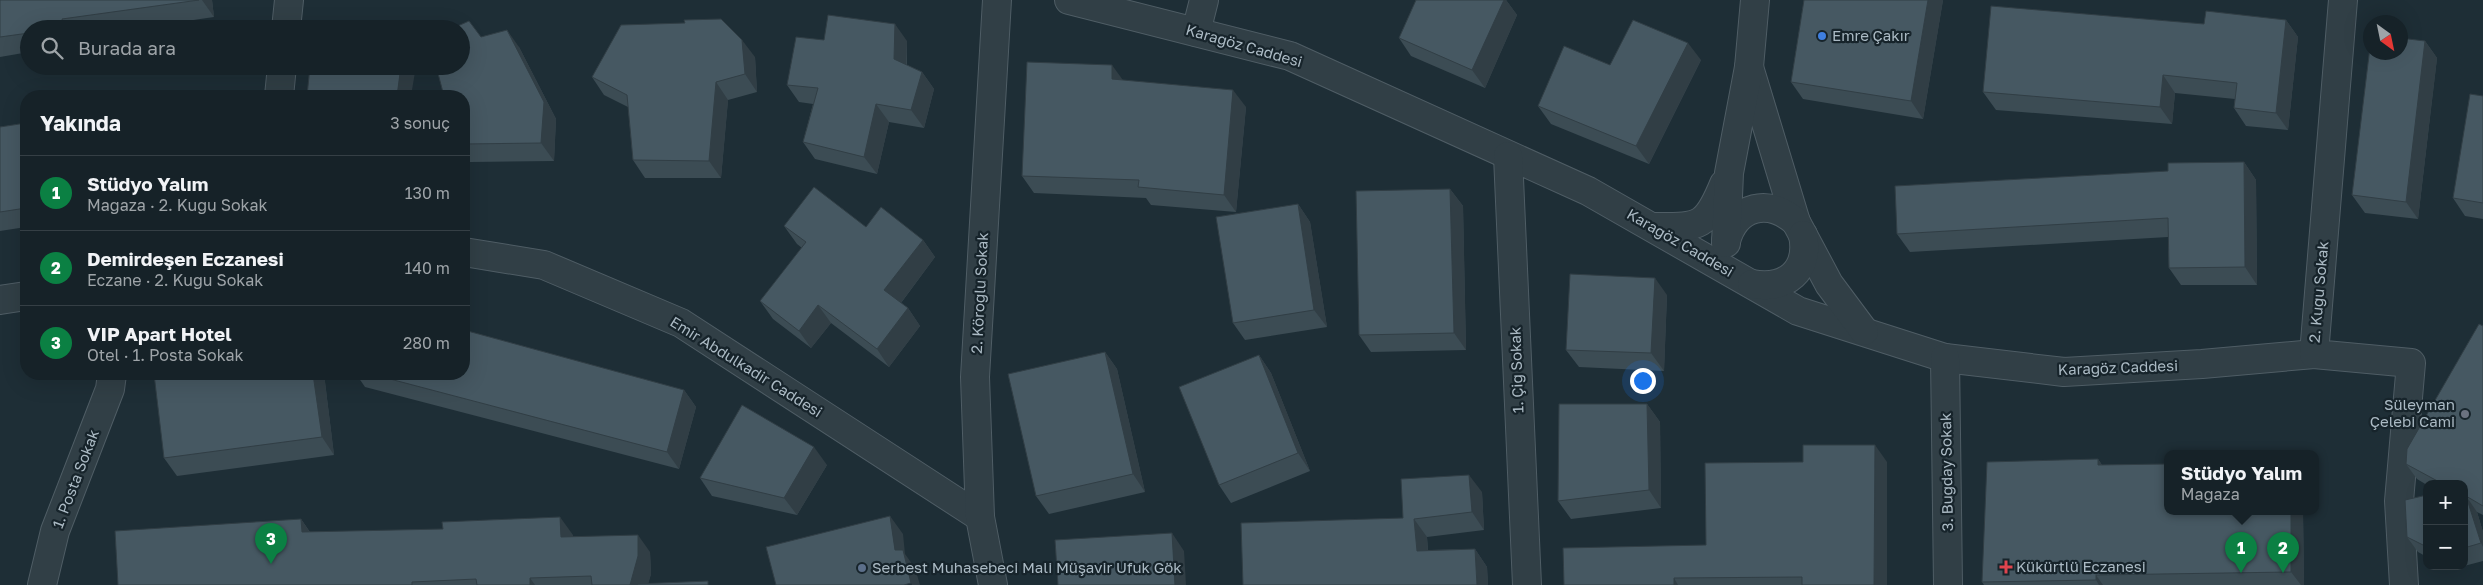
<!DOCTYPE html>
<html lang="tr">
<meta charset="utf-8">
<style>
:root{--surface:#162228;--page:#232f34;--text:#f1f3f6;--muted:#9ea4a8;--line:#353f45;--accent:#0b8043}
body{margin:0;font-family:"Golos Text",sans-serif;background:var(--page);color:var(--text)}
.controls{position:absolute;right:15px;bottom:15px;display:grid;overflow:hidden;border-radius:10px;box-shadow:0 5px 20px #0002}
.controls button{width:45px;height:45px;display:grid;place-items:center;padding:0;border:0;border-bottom:1px solid var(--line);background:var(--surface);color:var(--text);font:25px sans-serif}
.compass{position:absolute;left:2363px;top:15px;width:45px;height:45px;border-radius:50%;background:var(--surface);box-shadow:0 5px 20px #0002;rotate:147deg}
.you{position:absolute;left:1642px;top:380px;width:18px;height:18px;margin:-12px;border:4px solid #fff;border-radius:50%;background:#1a73e8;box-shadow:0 0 0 8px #1a73e833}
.badge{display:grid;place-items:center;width:32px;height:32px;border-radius:50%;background:var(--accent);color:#fff;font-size:16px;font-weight:700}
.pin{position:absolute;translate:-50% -41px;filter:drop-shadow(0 1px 2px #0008)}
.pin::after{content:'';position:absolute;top:26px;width:18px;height:15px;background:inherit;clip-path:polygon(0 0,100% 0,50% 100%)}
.popup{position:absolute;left:2164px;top:450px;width:155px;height:65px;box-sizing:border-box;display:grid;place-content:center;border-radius:10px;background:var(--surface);filter:drop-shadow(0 1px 4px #0005);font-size:16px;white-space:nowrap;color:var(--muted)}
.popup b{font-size:19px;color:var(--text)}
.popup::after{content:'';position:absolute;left:50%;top:100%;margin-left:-10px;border:10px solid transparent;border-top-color:var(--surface)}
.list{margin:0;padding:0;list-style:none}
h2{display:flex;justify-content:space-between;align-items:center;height:65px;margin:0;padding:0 20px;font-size:21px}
h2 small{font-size:16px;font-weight:400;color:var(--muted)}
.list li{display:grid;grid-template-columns:32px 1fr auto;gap:15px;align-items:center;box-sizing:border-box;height:75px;padding:0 20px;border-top:1px solid var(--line)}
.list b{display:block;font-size:19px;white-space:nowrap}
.list p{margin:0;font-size:16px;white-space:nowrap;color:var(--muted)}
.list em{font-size:16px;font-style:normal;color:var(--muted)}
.icon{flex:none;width:28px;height:28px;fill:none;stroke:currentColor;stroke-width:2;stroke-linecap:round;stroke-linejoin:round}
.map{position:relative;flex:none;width:2483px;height:585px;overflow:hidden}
.search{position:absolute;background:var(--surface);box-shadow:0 5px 20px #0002;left:20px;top:20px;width:450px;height:55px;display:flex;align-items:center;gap:12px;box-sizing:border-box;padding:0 18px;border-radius:28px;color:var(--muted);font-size:19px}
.panel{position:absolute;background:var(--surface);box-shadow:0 5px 20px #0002;left:20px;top:90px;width:450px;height:290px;border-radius:20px}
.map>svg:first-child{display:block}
</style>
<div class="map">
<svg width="2483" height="585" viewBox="0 0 2483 585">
<rect width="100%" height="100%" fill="#1e2e36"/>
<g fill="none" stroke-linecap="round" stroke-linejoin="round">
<g stroke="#4f5d65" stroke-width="30">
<g id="minor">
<polyline points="1069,0 1290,56 1588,191 1798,311 1945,358 2064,372 2202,364 2314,354"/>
<polyline points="2343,0 2314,354 2411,363 2399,501 2404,585"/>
<polyline points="286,29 289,0"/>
<polyline points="1196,32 1204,0"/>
<polyline points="1749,67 1796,222 1829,284 1864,331"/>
<polyline points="279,96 282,66"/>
<polyline points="1508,156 1527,585"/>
<path d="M1654,227C1700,227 1706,228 1724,184"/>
<path d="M1726,241C1736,205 1769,198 1796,222"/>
<polyline points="1726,243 1729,173 1749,67 1755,0"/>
<polyline points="464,252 544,265 681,323 980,517"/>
<path d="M1752,284C1786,290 1810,271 1803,235"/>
<polyline points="0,300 26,296"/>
<polyline points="1945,358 1948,585"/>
<polyline points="42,585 55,531 110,389 112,374"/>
<polyline points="993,585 980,517 975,377 997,0"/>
</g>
</g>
<use href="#minor" stroke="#313f46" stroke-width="28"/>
</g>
<g fill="#3c4c54">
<polygon points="0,0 212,0 214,17 132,29 29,29 29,52 0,57"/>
<polygon points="1416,0 1506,0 1517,15 1485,88 1411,56 1399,38"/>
<polygon points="1804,0 1943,0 1923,119 1803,99 1791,82"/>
<polygon points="2286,20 2298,37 2288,130 2246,126 2234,108 2235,99 2175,93 2172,124 1996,110 1983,92 2204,24"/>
<polygon points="481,37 519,47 556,119 554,161 470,162 464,153 464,96"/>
<polygon points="824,40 907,41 907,65 922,72 934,89 924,128 889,122 877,174 815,159 803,142 813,104 799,102 787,85"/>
<polygon points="2425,41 2437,58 2418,219 2365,213 2352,195"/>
<polygon points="755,57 757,92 728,100 721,178 645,178 633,160 628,107 604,95 592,77"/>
<polygon points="1701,60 1649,164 1551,124 1538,106 1610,65"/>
<polygon points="1123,80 1246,107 1236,212 1151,205 1146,198 1034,193 1022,176"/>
<polygon points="2483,96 2483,219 2465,216 2453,198"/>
<polygon points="26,123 26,227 0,231 0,127"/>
<polygon points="2244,162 2256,180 2257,285 2181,285 2169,268 2168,237 1910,252 1897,234 2168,171"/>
<polygon points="1450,189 1463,206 1466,350 1371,352 1359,335"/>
<polygon points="1298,204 1310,222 1327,327 1245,340 1233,323"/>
<polygon points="784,226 866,227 923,240 935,257 901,303 908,308 920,326 889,367 831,323 811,348 773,319 760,301 802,248 797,244"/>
<polygon points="1667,295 1664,371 1579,367 1566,350"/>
<polygon points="2483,326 2483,515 2477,512 2483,532 2483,561 2464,566 2464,484 2427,484 2427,485 2417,479 2406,464"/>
<polygon points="1105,352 1117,369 1145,492 1049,514 1036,496"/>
<polygon points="1259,355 1271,373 1310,471 1231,503 1219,485"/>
<polygon points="324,374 334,455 177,476 164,458"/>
<polygon points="356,374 464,374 684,390 696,407 679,469 365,387"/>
<polygon points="1647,404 1660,422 1661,508 1571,519 1558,501"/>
<polygon points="2098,459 2102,465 2167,512 2303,512 2304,585 1984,585 1982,582"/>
<polygon points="1887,462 1887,585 1564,585 1706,545"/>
<polygon points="827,465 797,515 712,496 700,478"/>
<polygon points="1482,492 1484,530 1427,537 1428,550 1475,549 1487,567 1488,585 1243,585 1403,518"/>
<polygon points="2427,495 2427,557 2418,552 2407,537"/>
<polygon points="301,519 310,532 573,535 573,537 650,552 651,574 648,583 711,585 118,585"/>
<polygon points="2444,566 2464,566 2451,570"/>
</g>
<g fill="#313e45">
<polygon points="202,0 212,0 214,17"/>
<polygon points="1504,0 1506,0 1517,15 1485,88 1472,70"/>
<polygon points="1928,0 1943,0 1923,119 1911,101"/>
<polygon points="62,19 69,29 64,29 64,28"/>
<polygon points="2286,20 2298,37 2288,130 2276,113"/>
<polygon points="895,24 907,41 906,77 894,59"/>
<polygon points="507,30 519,47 556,119 554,161 541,143"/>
<polygon points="742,40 755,57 757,92 745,74"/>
<polygon points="2425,41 2437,58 2418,219 2406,202"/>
<polygon points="1688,43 1701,60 1649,164 1636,146"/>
<polygon points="1112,65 1125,83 1112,79"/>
<polygon points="401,66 416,66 411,96 397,96"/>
<polygon points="922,72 934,89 924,128 911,110"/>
<polygon points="2163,75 2175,93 2172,124 2160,107"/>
<polygon points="716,82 728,100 721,178 709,161"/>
<polygon points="1233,90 1246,107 1236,212 1224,195"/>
<polygon points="876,104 889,122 877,174 864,157"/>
<polygon points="2244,162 2256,180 2257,285 2245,267"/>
<polygon points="1450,189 1463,206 1466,350 1454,333"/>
<polygon points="1298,204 1310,222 1327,327 1314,310"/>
<polygon points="923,240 935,257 897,308 884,290"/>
<polygon points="1655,278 1667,295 1664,371 1651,353"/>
<polygon points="818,305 831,323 811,348 799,331"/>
<polygon points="908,308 920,326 889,367 877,349"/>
<polygon points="1105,352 1117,369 1145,492 1133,474"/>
<polygon points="1259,355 1271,373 1310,471 1298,453"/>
<polygon points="313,374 324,374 334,455 322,437"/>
<polygon points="684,390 696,407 679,469 667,452"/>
<polygon points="1647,404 1660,422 1661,508 1649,490"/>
<polygon points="1875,445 1887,462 1887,585 1874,585"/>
<polygon points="814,447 827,465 797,515 784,498"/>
<polygon points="2098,459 2110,477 2098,465"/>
<polygon points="1469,475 1482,492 1484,530 1472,512"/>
<polygon points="2466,496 2477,512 2483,532 2483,547 2481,543"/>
<polygon points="2291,512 2303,512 2304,585 2301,585 2291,572"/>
<polygon points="890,516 903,534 905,554 915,568 920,585 912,585 895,550"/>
<polygon points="560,517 573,535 574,555 561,537"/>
<polygon points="301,519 313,537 302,532"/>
<polygon points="1414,519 1427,537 1429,568 1417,551"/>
<polygon points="1172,533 1184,551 1186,585 1175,585"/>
<polygon points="638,535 650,552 651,574 648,585 630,585"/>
<polygon points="1475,549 1487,567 1488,585 1477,585"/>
<polygon points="2096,575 2103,585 2099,585 2096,580"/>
<polygon points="530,578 535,585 530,585"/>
<polygon points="1674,578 1678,585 1674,585"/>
</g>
<g fill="#465862" stroke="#313e45">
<polygon points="0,0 199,0 62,19 64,28 57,29 29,29 29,33 0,37"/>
<polygon points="1416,0 1504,0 1472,70 1399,38"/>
<polygon points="1804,0 1928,0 1911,101 1791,82"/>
<polygon points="1991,6 2204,24 2206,11 2286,20 2276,113 2234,108 2237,83 2163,75 2160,107 1983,92"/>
<polygon points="828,15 895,24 894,59 922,72 911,110 876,104 864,157 803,142 818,88 787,85 796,37 824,40"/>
<polygon points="721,19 742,40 745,74 716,82 709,161 633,160 627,95 592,77 621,25 685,23 684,20"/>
<polygon points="1633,20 1688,43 1636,146 1538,106 1564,46 1610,65"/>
<polygon points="469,21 481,37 507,30 544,102 541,143 464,144 464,96 444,96 436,66 461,66 461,29 451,29"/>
<polygon points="2400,38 2425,41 2406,202 2352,195 2370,47 2370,52 2400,52"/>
<polygon points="1027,62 1112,65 1112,79 1233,90 1224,195 1138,187 1139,180 1022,176"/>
<polygon points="310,66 401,66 397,96 307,96"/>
<polygon points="2470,94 2483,96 2483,203 2453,198"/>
<polygon points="26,123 26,208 0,212 0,127"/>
<polygon points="2244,162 2245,267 2169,268 2168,218 1897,234 1895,186 2168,171 2168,163"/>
<polygon points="814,187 866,227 881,207 923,240 884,290 908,308 877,349 818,305 799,331 760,301 806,242 784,226"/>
<polygon points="1450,189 1454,333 1359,335 1356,191"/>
<polygon points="1298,204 1314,310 1233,323 1216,217"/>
<polygon points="1570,274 1655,278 1651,353 1566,350"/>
<polygon points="2479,324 2483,326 2483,506 2466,496 2481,543 2464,548 2464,484 2443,484 2406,464 2407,449"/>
<polygon points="464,330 684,390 667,452 371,374 464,374"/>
<polygon points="1105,352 1133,474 1036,496 1008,374"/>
<polygon points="1259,355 1298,453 1219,485 1179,387"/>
<polygon points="154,374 313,374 322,437 164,458"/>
<polygon points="1559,404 1647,404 1649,490 1558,501"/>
<polygon points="742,405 814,447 784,498 700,478"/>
<polygon points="1803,445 1875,445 1874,585 1802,585 1802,577 1674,578 1674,585 1564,585 1563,548 1706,545 1705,463 1803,462"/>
<polygon points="2098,459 2098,465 2167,464 2167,512 2291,512 2291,572 2096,575 2096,580 1982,582 1987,462"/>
<polygon points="1469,475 1472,512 1414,519 1417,551 1475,549 1477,585 1243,585 1241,523 1403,518 1401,479"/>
<polygon points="2427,495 2427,547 2407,537 2405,500"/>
<polygon points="890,516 895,550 903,550 911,583 904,585 776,585 766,547"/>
<polygon points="560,517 561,537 638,535 638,556 630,585 592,585 591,576 530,578 530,585 477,585 476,579 412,582 412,585 118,585 115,531 301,519 302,532 443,529 442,522"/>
<polygon points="1172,533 1175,585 1058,585 1055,540"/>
<polygon points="708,581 708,585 637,585 638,584"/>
</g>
<circle fill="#3f7fe0" stroke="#17242b" stroke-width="2" cx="1822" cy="36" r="5"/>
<circle fill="#6b7280" stroke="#17242b" stroke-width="2" cx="2465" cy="414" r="5"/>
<path fill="#e0444e" stroke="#17242b" stroke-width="2" d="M2003.5 559.5h5v5h5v5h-5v5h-5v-5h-5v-5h5z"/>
<circle fill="#5c6f8a" stroke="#17242b" stroke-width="2" cx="862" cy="568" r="5"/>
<g text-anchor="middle" stroke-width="4.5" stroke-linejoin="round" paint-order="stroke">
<g font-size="15" fill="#abbac4" stroke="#17242b" text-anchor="start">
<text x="1832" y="41">Emre Çakır</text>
<text x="2455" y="410" text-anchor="end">Süleyman<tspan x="2455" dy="17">Çelebi Cami</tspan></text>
<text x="2016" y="572">Kükürtlü Eczanesi</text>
<text x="872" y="573">Serbest Muhasebeci Mali Müşavir Ufuk Gök</text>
</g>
<g font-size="15" fill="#abbac4" stroke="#17242b">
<text transform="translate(1244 46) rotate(16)" y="5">Karagöz Caddesi</text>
<text transform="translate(1680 243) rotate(30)" y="5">Karagöz Caddesi</text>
<text transform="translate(2319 292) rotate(-85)" y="5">2. Kuğu Sokak</text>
<text transform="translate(980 293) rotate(-87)" y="5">2. Köroğlu Sokak</text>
<text transform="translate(746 367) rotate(32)" y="5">Emir Abdulkadir Caddesi</text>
<text transform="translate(2118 368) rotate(-2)" y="5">Karagöz Caddesi</text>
<text transform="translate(1517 370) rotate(-92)" y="5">1. Çiğ Sokak</text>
<text transform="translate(1947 472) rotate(-91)" y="5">3. Buğday Sokak</text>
<text transform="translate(76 479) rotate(-69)" y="5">1. Posta Sokak</text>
</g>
</g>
</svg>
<div class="controls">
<button>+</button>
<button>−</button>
</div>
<svg class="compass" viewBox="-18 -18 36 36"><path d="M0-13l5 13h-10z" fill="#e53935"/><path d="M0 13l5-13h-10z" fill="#9ea4a8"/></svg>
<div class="you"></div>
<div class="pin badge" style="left:2241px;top:573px">1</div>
<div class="popup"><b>Stüdyo Yalım</b>Mağaza</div>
<div class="pin badge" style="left:2283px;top:573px">2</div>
<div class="pin badge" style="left:271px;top:564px">3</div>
<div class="search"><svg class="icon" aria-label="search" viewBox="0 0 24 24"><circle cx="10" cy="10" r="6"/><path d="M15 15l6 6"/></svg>Burada ara</div>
<section class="panel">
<h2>Yakında<small>3 sonuç</small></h2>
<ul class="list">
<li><span class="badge">1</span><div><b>Stüdyo Yalım</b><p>Mağaza · 2. Kuğu Sokak</p></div><em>130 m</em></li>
<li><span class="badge">2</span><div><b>Demirdeşen Eczanesi</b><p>Eczane · 2. Kuğu Sokak</p></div><em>140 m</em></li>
<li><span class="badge">3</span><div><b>VIP Apart Hotel</b><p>Otel · 1. Posta Sokak</p></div><em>280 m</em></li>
</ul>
</section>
</div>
